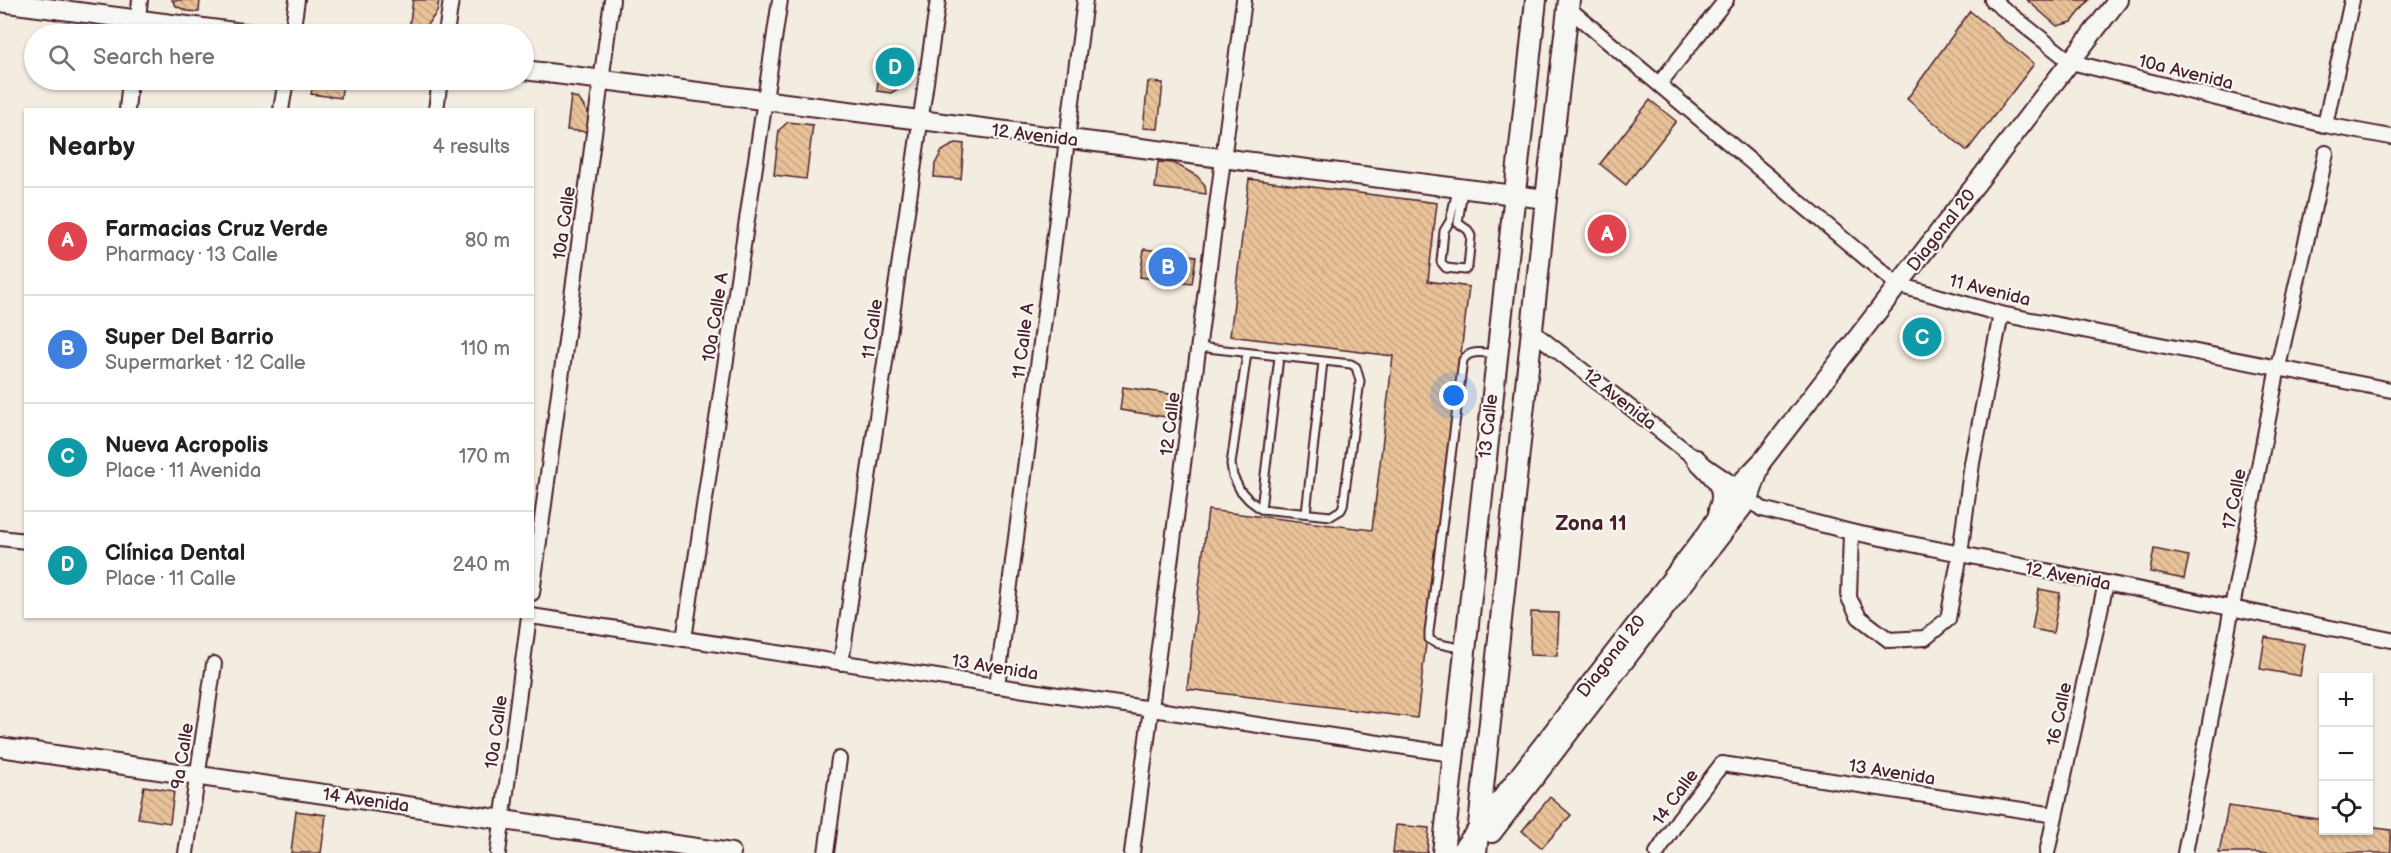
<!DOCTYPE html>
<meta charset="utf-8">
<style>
:root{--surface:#fff;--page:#f2f2f2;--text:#202124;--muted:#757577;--line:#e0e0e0;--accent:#d1495b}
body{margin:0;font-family:"Balsamiq Sans",sans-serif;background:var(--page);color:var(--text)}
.controls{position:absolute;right:18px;bottom:18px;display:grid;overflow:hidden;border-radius:0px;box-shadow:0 2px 4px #0004}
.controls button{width:54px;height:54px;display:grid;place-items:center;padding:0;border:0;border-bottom:2px solid var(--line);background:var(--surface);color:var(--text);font:30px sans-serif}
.you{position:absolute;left:1454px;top:396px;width:21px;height:21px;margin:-15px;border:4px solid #fff;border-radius:50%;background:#1a73e8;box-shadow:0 0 0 9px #1a73e833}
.badge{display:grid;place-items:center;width:39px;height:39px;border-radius:50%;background:var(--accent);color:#fff;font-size:20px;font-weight:700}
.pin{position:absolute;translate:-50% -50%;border:3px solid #fff;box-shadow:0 2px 6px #0006}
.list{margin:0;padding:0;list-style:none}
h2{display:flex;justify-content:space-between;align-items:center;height:78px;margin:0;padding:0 24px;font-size:26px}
h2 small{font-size:20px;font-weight:400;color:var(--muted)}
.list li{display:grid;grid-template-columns:39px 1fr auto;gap:18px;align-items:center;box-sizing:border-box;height:108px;padding:0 24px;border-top:2px solid var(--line)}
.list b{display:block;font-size:22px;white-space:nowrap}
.list p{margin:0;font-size:20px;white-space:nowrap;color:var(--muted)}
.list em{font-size:20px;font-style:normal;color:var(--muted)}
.icon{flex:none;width:33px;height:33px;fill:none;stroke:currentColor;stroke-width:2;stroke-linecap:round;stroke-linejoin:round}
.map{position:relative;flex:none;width:2391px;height:853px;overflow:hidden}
.search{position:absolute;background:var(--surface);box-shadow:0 2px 4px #0004;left:24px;top:24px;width:510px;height:66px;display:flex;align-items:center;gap:15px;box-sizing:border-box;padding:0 21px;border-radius:33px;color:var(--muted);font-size:22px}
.panel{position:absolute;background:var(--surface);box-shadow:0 2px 4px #0004;left:24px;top:108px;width:510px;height:510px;border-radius:0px}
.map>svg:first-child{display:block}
</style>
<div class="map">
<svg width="2391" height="853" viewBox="0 0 2391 853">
<defs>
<pattern id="building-back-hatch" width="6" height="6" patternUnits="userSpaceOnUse" patternTransform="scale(1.5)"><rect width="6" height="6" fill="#e8c298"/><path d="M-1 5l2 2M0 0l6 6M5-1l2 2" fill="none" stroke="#c8a683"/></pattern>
</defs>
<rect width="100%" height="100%" fill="#f3ece0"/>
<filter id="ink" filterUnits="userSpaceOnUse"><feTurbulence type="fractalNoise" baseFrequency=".0167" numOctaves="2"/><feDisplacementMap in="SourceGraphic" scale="12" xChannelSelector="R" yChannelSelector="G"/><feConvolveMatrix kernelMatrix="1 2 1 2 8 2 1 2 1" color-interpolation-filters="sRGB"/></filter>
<g filter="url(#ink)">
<g fill="url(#building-back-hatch)" stroke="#4a1f2b" stroke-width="1.5">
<polygon points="172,0 200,0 199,12 187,11 176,6"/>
<polygon points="413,0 439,0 437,12 431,20 426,26 415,30 409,29"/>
<polygon points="2027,0 2089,0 2072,22 2057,26"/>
<polygon points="1970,11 2034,64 1967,151 1907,99"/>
<polygon points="880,57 912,59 907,83 891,93 877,91"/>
<polygon points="314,80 343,80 341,98 311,94"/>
<polygon points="1148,82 1163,83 1158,129 1143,128"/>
<polygon points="571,96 579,99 588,113 590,132 567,130"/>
<polygon points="1650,100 1676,121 1626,185 1600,164"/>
<polygon points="788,122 813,125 806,179 774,175 779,130"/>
<polygon points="956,143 964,144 961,179 934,177 935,164 942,151"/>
<polygon points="1158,162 1174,163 1197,176 1205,185 1206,194 1155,188"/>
<polygon points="1249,179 1437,203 1428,281 1469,287 1417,718 1187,689 1208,510 1372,530 1393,356 1230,336"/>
<polygon points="1609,213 1628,229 1606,255 1587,240"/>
<polygon points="1144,249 1196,256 1192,284 1140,277"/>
<polygon points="1913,319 1940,328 1932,354 1905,346"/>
<polygon points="1123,387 1183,396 1179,419 1120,410"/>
<polygon points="2154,549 2189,556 2184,579 2150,572"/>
<polygon points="2039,589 2060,593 2053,633 2032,629"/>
<polygon points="1531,612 1559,613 1557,656 1530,655"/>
<polygon points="2265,637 2305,644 2300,676 2260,669"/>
<polygon points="144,786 174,791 170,823 138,818"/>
<polygon points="1550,797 1571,815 1542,848 1522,831"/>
<polygon points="2228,806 2324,820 2324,830 2368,830 2368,827 2391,830 2391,853 2219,853"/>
<polygon points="296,811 326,815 321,853 291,853"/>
<polygon points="1396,825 1429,828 1427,853 1393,853"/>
</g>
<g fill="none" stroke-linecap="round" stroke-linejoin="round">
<g stroke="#4a1f2b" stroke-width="11">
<g id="service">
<polyline points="1457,190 1450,221 1444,231 1441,262 1446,268 1465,270 1468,267 1471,236 1468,230 1458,223 1463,190"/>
<polyline points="1198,347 1351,364 1356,367 1360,381 1343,506 1341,510 1331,516 1261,509 1249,500 1240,490 1233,476 1231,464 1247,353"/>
<polyline points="1261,509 1279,357"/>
<polyline points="1306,513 1323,362"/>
<path d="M1464,649L1435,643L1429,639V632L1463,360C1470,349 1484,353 1496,354"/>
</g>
</g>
<g stroke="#4a1f2b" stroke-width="18">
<g id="minor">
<polyline points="1992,0 2071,62 2325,125 2391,137"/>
<polyline points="1568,8 1898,285 2001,314 2391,390"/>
<polyline points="136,34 140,0"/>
<polyline points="292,34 297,0"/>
<polyline points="446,34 451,0"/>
<polyline points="1659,84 1726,0"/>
<polyline points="127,110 130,80"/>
<polyline points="281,110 286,80"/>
<polyline points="436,110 440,80"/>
<polyline points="2325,125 2352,0"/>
<polyline points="1532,331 1696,459 1737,487"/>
<polyline points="1749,499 1762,509 1851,532 2391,640"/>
<polyline points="1851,532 1849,598 1859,617 1889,640 1925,638 1948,619 1960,554 1972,463 2001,314"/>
<polyline points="0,538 26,541"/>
<polyline points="532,593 612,0"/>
<polyline points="531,616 1452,754"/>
<polyline points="684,639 780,0"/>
<polyline points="841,663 938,0"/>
<polyline points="997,686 1085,0"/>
<polyline points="186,853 214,664"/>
<polyline points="498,853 529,616"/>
<polyline points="826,853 839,759"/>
<polyline points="1132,853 1244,0"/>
<polyline points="1657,853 1679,819 1722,764 2055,815"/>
<polyline points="2047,853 2106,583"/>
<polyline points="2185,853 2278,367 2326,153"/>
</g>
</g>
<g stroke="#4a1f2b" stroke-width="22">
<g id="tertiary">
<polyline points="0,2 250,34"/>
<polyline points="524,70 1546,199"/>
<path d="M1696,459C1712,476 1728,486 1718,510"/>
<polyline points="0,747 731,853"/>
<polyline points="1492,833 1749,499 1760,467"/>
<polyline points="1459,853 1707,533 1737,487 1763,460 2118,0"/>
</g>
</g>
<g stroke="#4a1f2b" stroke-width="24">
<g id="secondary">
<polyline points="1443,853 1536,0"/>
<polyline points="1476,853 1546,199 1569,0"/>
</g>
</g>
<use href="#service" stroke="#f6f6f2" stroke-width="7"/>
<use href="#minor" stroke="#f6f6f2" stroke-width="14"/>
<use href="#tertiary" stroke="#f6f6f2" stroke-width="18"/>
<use href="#secondary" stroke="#f6f6f2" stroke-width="20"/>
</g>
</g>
<g text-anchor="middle" stroke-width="4.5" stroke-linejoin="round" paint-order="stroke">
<g font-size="18" fill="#4a1f2b" stroke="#f6f6f2">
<text transform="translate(2186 72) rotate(14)" y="6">10a Avenida</text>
<text transform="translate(1035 135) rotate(7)" y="6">12 Avenida</text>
<text transform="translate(564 223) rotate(-82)" y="6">10a Calle</text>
<text transform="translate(1941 230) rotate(-52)" y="6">Diagonal 20</text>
<text transform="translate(1990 290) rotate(14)" y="6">11 Avenida</text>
<text transform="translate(715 317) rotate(-81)" y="6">10a Calle A</text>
<text transform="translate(872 329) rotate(-82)" y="6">11 Calle</text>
<text transform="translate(1023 341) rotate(-83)" y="6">11 Calle A</text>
<text transform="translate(1620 399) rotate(38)" y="6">12 Avenida</text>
<text transform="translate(1170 424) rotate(-83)" y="6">12 Calle</text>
<text transform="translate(1488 426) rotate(-84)" y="6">13 Calle</text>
<text transform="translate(2234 499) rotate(-79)" y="6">17 Calle</text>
<text transform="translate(2068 576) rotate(11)" y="6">12 Avenida</text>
<text transform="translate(1611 656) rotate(-52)" y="6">Diagonal 20</text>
<text transform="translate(995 667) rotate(9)" y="6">13 Avenida</text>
<text transform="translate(2059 714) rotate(-78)" y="6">16 Calle</text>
<text transform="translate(496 732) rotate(-82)" y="6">10a Calle</text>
<text transform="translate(182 756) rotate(-81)" y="6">9a Calle</text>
<text transform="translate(1892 772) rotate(9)" y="6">13 Avenida</text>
<text transform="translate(1675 797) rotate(-54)" y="6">14 Calle</text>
<text transform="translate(366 800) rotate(8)" y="6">14 Avenida</text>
</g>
<g font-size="21" font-weight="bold" fill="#4a1f2b" stroke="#f6f6f2">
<text x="1591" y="530">Zona 11</text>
</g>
</g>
</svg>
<div class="controls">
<button>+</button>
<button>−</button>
<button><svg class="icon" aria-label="locate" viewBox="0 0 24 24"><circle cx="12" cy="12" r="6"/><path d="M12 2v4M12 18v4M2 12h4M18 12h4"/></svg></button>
</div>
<div class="you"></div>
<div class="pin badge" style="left:1607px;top:234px;background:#e0444e">A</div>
<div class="pin badge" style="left:1168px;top:267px;background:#3f7fe0">B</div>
<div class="pin badge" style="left:1922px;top:337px;background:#0f9aa8">C</div>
<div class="pin badge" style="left:895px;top:67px;background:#0f9aa8">D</div>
<div class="search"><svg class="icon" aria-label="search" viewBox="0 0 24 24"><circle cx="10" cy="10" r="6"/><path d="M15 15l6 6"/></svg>Search here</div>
<section class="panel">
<h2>Nearby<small>4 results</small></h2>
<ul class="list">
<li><span class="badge" style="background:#e0444e">A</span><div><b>Farmacias Cruz Verde</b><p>Pharmacy · 13 Calle</p></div><em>80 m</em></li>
<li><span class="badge" style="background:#3f7fe0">B</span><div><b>Super Del Barrio</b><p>Supermarket · 12 Calle</p></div><em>110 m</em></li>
<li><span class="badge" style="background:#0f9aa8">C</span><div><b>Nueva Acropolis</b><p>Place · 11 Avenida</p></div><em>170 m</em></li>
<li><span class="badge" style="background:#0f9aa8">D</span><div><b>Clínica Dental</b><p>Place · 11 Calle</p></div><em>240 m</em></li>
</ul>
</section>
</div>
